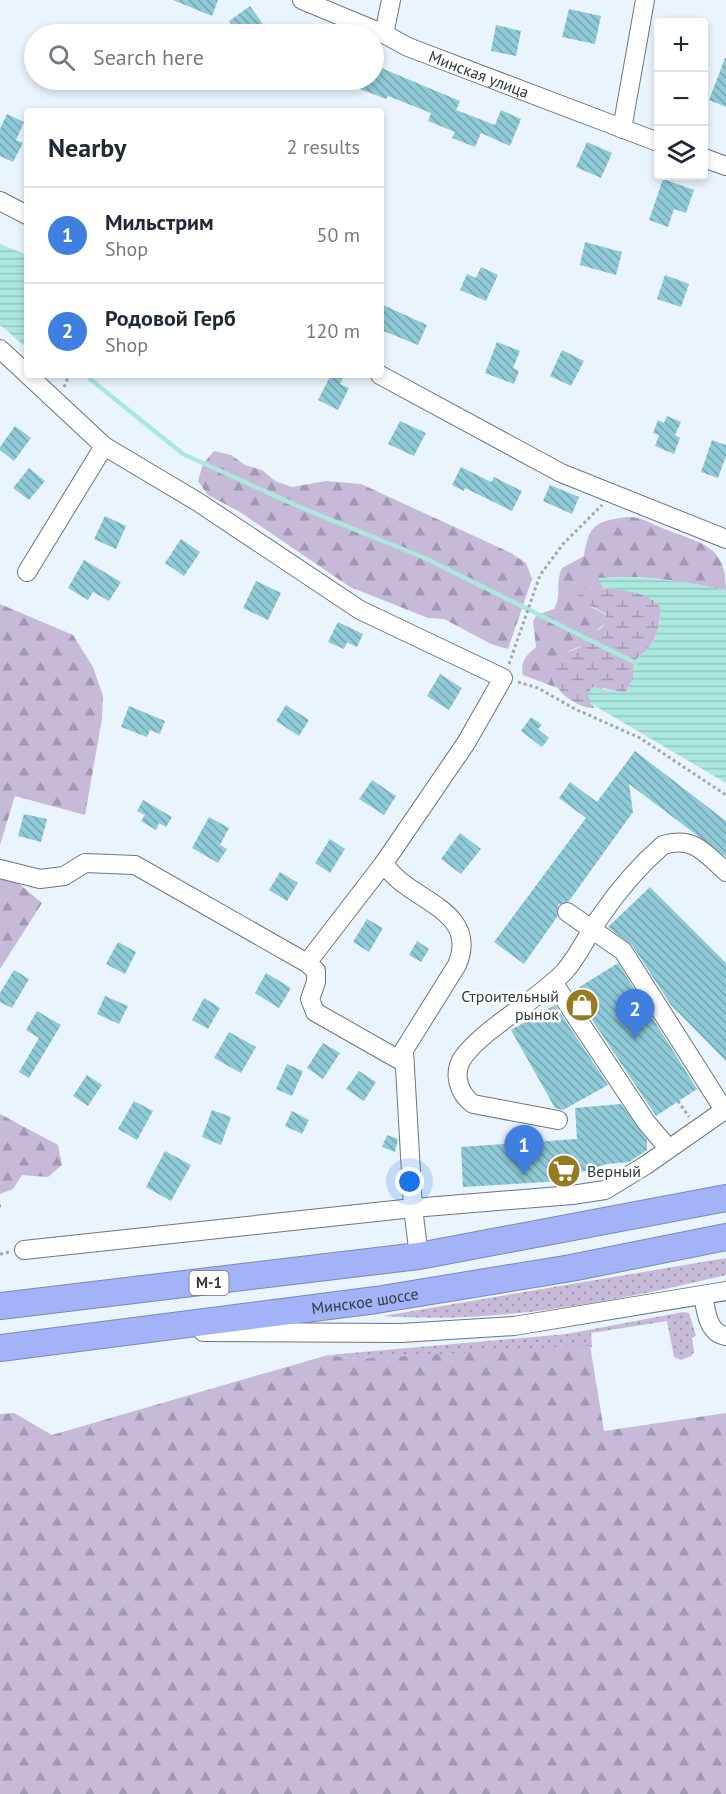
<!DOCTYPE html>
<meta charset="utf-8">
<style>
:root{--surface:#fff;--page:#f2f2f3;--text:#1f2937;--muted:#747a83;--line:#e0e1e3;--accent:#2563eb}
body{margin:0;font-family:"PT Sans",sans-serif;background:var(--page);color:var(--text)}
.controls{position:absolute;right:18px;top:18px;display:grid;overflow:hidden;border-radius:6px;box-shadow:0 3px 9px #0003}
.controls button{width:54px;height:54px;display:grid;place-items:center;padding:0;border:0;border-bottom:2px solid var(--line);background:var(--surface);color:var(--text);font:30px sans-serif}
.you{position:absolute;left:410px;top:1182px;width:21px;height:21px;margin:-15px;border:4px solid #fff;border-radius:50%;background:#1a73e8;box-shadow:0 0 0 9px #1a73e833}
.badge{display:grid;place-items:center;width:39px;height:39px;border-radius:50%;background:var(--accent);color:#fff;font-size:20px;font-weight:700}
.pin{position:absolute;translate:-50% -50px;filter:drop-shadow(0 2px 3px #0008)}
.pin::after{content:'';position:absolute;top:32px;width:21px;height:18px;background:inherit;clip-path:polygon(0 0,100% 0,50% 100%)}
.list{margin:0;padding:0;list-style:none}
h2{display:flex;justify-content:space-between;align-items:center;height:78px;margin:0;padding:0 24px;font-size:26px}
h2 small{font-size:20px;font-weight:400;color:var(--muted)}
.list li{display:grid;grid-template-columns:39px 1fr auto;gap:18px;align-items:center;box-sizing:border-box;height:96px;padding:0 24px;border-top:2px solid var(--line)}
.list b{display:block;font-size:22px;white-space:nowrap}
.list p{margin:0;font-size:20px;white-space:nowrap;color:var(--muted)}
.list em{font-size:20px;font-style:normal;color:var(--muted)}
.icon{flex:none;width:33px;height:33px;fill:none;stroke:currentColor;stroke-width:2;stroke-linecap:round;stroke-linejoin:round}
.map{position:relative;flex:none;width:726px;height:1794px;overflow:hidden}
.search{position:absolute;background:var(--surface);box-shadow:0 3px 9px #0003;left:24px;top:24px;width:360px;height:66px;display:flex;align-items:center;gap:15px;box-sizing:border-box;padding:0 21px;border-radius:33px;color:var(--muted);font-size:22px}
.panel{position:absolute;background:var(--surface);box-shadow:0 3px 9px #0003;left:24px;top:108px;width:360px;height:270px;border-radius:6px}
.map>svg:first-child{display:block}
</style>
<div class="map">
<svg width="726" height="1794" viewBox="0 0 726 1794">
<defs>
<pattern id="green-dots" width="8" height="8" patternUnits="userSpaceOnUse" patternTransform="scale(1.5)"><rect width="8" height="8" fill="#c6bad8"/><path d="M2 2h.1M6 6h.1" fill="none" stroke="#a198b1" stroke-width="1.8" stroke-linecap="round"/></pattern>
<pattern id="forest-firs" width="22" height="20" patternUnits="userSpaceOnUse" patternTransform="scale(1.5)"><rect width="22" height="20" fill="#c6bad8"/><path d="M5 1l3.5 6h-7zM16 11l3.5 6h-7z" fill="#a198b1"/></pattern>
<pattern id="wetland-marsh" width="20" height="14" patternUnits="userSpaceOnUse" patternTransform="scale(1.5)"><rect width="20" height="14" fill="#c6bad8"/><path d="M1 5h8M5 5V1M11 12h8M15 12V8" fill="none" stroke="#a198b1"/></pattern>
<pattern id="water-rules" width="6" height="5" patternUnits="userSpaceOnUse" patternTransform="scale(1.5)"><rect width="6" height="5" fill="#abe8de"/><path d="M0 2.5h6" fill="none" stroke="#94c8c0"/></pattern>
<pattern id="building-back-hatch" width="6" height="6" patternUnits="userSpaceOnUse" patternTransform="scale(1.5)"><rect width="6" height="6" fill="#8fcad7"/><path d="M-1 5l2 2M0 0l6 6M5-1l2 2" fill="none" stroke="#75a5b0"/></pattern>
</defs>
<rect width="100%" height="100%" fill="#eaf4fd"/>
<g fill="url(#green-dots)">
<path d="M726,1258V1275C613,1302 499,1324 383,1316Z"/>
<polygon points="683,1312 689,1313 696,1336 692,1338 694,1352 691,1356 681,1360 674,1357 667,1321 591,1333 592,1347 357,1359 329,1355 567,1334"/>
</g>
<g fill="url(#forest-firs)">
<polygon points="214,451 231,455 245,465 262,470 275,481 292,487 326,481 361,484 511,553 526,563 532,579 508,649 491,644 444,619 428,618 350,587 240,512 208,495 198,481 203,464"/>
<path d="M628,517C643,517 653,525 667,530C703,544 726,546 726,590C684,582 640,573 598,579L604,588H584L591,607L606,615V623L587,637L583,645L567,652L552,679L557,688L523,675C520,661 526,656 536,647L533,621L537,615L554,609C562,597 555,582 562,568L584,556C589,523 597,521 628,517Z"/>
<polygon points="0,604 73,635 93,667 103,696 102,719 85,815 15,796 0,845"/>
<polygon points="0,868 42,903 0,969"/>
<polygon points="0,1114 58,1145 62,1165 48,1177 22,1175 13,1189 0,1194"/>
<polygon points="590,1345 604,1431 726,1413 726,1794 0,1794 0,1414 14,1413 52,1435 328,1355 357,1359"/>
</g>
<path fill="url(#wetland-marsh)" d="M584,588C608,588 646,587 661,608C658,637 656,643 633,662V679L625,693L603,688L590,703L595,708C585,709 573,702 565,696C554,685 543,668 559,656C566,651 575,651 581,646C585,643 588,635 592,631L600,629L606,623V614L583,602L578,595Z"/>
<g fill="url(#water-rules)">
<polygon points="0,244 27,255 27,348 0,325"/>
<path d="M633,577L684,582L726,590V783L590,703L588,694L592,687L625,693L633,679V662C656,644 658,637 661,608C649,591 623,591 604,588L597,578Z"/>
</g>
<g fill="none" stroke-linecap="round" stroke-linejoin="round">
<polyline stroke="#abe8de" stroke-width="4.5" points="90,379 183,454 302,508 427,559 636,663"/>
</g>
<g fill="url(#building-back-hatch)">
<polygon points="173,0 218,0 212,16"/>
<polygon points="250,6 270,34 238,34 229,21"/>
<polygon points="569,9 601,16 595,44 562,37"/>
<polygon points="496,25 521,31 516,56 491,51"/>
<polygon points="725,58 726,58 726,107 709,100"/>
<polygon points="374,65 460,101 456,110 495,125 501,110 521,119 510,146 481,133 475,147 452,138 455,132 428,121 431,113 388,96 386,99 360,89 363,80 374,80"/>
<polygon points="7,114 24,122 16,140 23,143 13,162 0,156 0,129"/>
<polygon points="587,142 612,153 601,178 576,167"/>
<polygon points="663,179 694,190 686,213 674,209 668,227 649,220"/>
<polygon points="585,242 622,252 616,275 580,265"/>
<polygon points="481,267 498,275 486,301 460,290 467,274 476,278"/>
<polygon points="665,275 689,284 681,307 657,299"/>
<polygon points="381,304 427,325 418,345 381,330"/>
<polygon points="497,342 520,351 513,368 519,371 514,384 485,373"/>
<polygon points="562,350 584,361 571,386 550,376"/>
<polygon points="331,375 344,375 340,384 349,388 338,410 318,400"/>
<polygon points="667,416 681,422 675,435 680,438 674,454 655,446 659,435 653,433 658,420 664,423"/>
<polygon points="400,421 426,433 414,456 388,444"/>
<polygon points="15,426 31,438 14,461 0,450 0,447"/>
<polygon points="712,440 726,445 726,456 718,478 701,472"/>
<polygon points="461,467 491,482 494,477 522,491 512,511 465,488 464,491 452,485"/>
<polygon points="29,468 45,481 29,500 13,488"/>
<polygon points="550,485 579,497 572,514 543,501"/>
<polygon points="105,516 126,526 116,549 94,539"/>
<polygon points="181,539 200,552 184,576 165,563"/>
<polygon points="84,560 121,582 109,601 93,592 88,600 68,588"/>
<polygon points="256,581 281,593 268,620 243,608"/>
<polygon points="338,622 363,634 357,647 347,642 344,649 328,642"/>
<polygon points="440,674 462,688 449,710 427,696"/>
<polygon points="286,705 309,720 299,736 276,721"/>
<polygon points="129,706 165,721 160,734 150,730 147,737 121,727"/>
<polygon points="531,717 542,725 538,729 549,738 542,747 521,731"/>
<polygon points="635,751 726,821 726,857 629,784 633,812 569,901 558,905 557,917 524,964 494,942 586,818 559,798 570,782 597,802"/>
<polygon points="372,780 396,796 384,815 359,799"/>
<polygon points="143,800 172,817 166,827 159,823 156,830 141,821 145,815 137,811"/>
<polygon points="24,814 47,819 41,842 18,836"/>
<polygon points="209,817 229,828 220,845 227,849 218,863 192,848"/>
<polygon points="460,833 481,849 461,874 441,859"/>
<polygon points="330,839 345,849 330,873 315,863"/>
<polygon points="280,872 298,883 287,901 269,890"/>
<polygon points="650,887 726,963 726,1061 671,1005 632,945 608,927"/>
<polygon points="367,919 383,928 369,952 353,942"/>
<polygon points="417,941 429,949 421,962 409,955"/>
<polygon points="118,942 136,952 125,974 106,964"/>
<polygon points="618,963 697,1089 656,1116 573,991"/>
<polygon points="14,970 29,979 12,1008 0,1002 0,993"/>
<polygon points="266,973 291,988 279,1008 255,993"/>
<polygon points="105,996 128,1006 119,1024 97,1014"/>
<polygon points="204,998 220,1008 208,1029 192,1020"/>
<polygon points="555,1005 608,1085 563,1110 555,1108 511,1030"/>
<polygon points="37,1011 61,1025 29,1078 19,1072 39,1038 26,1030"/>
<polygon points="229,1032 256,1047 241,1073 214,1058"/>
<polygon points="323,1043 340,1053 323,1079 307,1068"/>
<polygon points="287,1064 303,1071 292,1096 276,1089"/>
<polygon points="359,1071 376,1082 364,1101 346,1089"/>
<polygon points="87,1075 102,1085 88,1106 73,1096"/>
<polygon points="134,1101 153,1111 137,1140 118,1129"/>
<polygon points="621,1104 647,1140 647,1150 629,1162 607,1164 579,1173 579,1180 463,1187 461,1147 577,1139 575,1108"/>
<polygon points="212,1110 231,1117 221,1145 202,1137"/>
<polygon points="292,1111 309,1120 302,1134 285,1126"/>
<polygon points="387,1135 398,1139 395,1152 382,1147"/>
<polygon points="165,1151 191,1165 171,1201 146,1187"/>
</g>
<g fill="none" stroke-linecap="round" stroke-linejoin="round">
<g stroke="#677783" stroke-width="20">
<g id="minor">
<path id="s1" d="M302,0L384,34L408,47L658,142"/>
<polyline points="384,34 391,0"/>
<polyline points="622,129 645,0"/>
<polyline points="704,158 726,166"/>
<polyline points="0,201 27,215"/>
<polyline points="0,349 27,374"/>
<path d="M28,375L104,446L198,502L360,610L503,678L466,743L384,863C406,901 481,908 457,965L404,1050L413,1208L419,1256"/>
<polyline points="380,375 561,473 726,539"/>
<polyline points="27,572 104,446"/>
<polyline points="0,869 40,879 64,876 85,863 135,865 307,963 316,971 316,982 310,999 315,1012 403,1062"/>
<polyline points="567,912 623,951 724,1110"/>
<polyline points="307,963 384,863"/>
<polyline points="553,982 646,1122 668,1148"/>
<path d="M558,1120L473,1104C458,1093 452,1072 464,1056C487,1026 537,1001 565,971C579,955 588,934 600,917C617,892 640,865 663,845C694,836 705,853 726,872"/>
<polyline points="24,1250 413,1208 572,1195 605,1190 646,1165 726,1109"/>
<path d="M703,1295C706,1310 707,1333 726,1336"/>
<polyline points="203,1332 401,1333 514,1326 726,1291"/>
</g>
</g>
<g stroke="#7b88b7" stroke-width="28">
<g id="highway">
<polyline points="0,1306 419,1256 726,1198"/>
<path id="s2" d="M0,1348L376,1300L571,1268L726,1237"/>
</g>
</g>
<g stroke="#a0a9b1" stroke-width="3" stroke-dasharray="3 3" stroke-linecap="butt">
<polyline points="64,387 69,375"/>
<polyline points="509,664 540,575 563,544 602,505"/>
<polyline points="518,682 538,688 575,709 640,738 726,795"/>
<polyline points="678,1101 689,1117"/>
<polyline points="0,1206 1,1206"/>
<polyline points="0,1254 10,1252"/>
</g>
<use href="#minor" stroke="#fff" stroke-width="18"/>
<use href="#highway" stroke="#a3b3f8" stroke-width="26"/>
</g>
<defs>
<g id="shop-disc" transform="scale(1.725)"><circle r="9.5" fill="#957c23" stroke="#fff"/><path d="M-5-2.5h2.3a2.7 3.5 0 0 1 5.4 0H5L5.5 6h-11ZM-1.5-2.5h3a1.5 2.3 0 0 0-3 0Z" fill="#fff"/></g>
<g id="supermarket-disc" transform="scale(1.725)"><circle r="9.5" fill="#957c23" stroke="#fff"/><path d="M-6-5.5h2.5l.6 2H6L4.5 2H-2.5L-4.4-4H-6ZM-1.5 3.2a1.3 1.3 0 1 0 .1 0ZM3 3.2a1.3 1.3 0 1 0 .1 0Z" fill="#fff"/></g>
</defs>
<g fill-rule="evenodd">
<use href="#shop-disc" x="582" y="1005"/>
<use href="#supermarket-disc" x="564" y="1171"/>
</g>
<g text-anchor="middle" stroke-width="5" stroke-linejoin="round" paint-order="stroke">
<rect fill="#fff" stroke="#707479" stroke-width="1.5" x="189.5" y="1271" width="39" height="24" rx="4.5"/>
<g font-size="15" font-weight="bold" fill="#32393f">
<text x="209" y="1288">М-1</text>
</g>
<g font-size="16" fill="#32393f" stroke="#fff">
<text dy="6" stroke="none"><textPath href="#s1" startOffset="192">Минская улица</textPath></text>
<text dy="6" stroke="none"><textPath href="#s2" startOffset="368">Минское шоссе</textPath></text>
</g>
<g font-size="16" fill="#32393f" stroke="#fff" text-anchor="end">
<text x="559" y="1002">Строительный<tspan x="559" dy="18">рынок</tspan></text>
<text x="587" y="1177" text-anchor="start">Верный</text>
</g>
</g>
</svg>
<div class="controls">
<button>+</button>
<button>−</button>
<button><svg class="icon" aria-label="layers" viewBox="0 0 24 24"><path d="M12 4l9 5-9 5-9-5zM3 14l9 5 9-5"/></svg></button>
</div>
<div class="you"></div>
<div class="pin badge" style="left:524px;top:1175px;background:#3f7fe0">1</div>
<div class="pin badge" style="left:635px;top:1039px;background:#3f7fe0">2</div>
<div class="search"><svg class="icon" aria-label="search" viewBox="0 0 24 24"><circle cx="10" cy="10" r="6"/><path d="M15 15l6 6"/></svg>Search here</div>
<section class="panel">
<h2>Nearby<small>2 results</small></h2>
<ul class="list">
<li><span class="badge" style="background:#3f7fe0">1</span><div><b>Мильстрим</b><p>Shop</p></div><em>50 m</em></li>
<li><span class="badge" style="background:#3f7fe0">2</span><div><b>Родовой Герб</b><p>Shop</p></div><em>120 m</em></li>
</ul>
</section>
</div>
